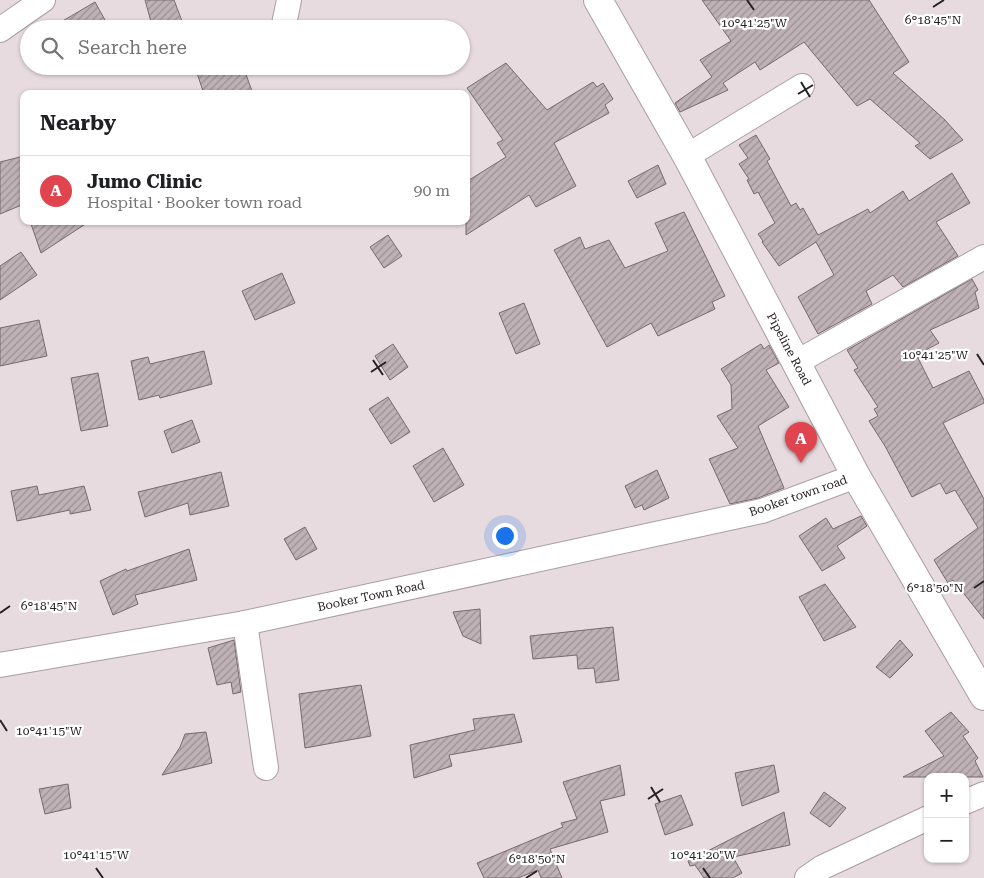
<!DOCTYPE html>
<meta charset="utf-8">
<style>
:root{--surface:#fff;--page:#f2f2f2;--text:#202124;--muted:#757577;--line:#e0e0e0;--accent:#0379a2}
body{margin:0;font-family:"Roboto Serif",serif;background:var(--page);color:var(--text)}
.controls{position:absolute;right:15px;bottom:15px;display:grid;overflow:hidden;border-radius:10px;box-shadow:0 1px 4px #0004}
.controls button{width:45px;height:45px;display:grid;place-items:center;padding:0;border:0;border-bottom:1px solid var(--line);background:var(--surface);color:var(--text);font:25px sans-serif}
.you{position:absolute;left:504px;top:535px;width:18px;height:18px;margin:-12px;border:4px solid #fff;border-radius:50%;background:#1a73e8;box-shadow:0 0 0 8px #1a73e833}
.badge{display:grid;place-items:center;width:32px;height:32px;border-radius:50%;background:var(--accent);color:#fff;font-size:16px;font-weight:700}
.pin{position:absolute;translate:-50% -41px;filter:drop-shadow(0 1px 2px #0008)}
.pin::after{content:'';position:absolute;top:26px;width:18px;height:15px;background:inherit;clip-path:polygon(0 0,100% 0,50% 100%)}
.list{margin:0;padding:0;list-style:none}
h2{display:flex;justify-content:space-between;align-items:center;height:65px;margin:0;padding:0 20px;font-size:21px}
h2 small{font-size:16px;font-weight:400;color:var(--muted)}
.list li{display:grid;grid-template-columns:32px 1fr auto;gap:15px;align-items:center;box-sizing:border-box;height:70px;padding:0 20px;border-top:1px solid var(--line)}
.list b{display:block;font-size:19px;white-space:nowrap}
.list p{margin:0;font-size:16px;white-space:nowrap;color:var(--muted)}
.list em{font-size:16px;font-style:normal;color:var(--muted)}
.icon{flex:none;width:28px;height:28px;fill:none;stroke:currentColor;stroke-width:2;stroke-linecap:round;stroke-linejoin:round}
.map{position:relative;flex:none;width:984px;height:878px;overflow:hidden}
.search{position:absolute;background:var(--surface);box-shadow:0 1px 4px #0004;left:20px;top:20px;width:450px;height:55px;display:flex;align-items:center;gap:12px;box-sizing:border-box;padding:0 18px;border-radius:28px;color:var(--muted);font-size:19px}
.panel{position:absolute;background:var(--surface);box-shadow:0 1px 4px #0004;left:20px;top:90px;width:450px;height:135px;border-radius:10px}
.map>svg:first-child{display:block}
</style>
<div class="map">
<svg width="984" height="878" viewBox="0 0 984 878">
<defs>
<pattern id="building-hatch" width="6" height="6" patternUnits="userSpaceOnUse" patternTransform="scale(1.25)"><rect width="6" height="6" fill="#bfb2b7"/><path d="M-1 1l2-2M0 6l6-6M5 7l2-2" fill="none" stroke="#9b9094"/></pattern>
</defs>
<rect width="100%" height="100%" fill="#e8dbe0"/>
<g fill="url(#building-hatch)" stroke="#766a6f">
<polygon points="145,0 174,0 185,29 153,29"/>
<polygon points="702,0 869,0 909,62 893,73 945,120 963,140 930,159 915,146 920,143 870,99 857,106 804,42 760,70 755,62 723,83 728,90 680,112 675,103 712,77 700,60 731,41"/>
<polygon points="95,2 110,29 49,29"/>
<polygon points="506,63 547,110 593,82 597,87 603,83 613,99 605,105 609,113 554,143 576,186 536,207 529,195 466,235 466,182 506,157 497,143 503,140 467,88"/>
<polygon points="208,66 243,66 253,94 204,94 196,70"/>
<polygon points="756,135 770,159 767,161 791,206 796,203 800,210 803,208 818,235 868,209 870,213 903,191 909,201 952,173 970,203 936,222 958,256 903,287 893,275 866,291 872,304 818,334 798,297 834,275 816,242 779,266 762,242 763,241 758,234 775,223 758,192 754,194 747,180 749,179 739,164 748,158 739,145"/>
<polygon points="24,156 24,204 0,214 0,162"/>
<polygon points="658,165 666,184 637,198 628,181"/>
<polygon points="684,212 725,296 712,302 715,309 658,336 651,323 607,347 554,250 580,237 585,249 609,240 625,268 668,251 655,223"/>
<polygon points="30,221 90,221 41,253"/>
<polygon points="388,235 402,256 384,268 370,247"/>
<polygon points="21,252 37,275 0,300 0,266"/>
<polygon points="282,273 295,303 255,320 242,291"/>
<polygon points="972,279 978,290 975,292 979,308 930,330 939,343 922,352 924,355 918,358 933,388 969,371 984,400 984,403 943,423 984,499 984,619 953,580 948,583 934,560 978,528 955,490 946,494 940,483 912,497 885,446 869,421 878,416 874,409 878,407 854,370 858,368 847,350"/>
<polygon points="524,303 540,344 516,354 499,313"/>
<polygon points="39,320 47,356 0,366 0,328"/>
<polygon points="393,344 408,367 390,380 375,356"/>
<polygon points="761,344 764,349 769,345 779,363 766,370 789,407 758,426 784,488 758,498 730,504 709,459 738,448 717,416 732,409 731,385 721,369"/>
<polygon points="204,351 212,384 160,398 159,395 139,400 131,361 148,357 150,364"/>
<polygon points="98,373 108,426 81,431 71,378"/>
<polygon points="388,397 410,432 391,444 369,409"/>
<polygon points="192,420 200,442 172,453 164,431"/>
<polygon points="443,448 464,485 434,502 413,466"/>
<polygon points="657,470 669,498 644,510 642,505 635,508 625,486"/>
<polygon points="221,472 229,506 190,515 188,503 145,517 138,492"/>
<polygon points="37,486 39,495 84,486 91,510 70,514 70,510 17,521 11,491"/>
<polygon points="861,516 867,526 837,546 845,558 822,571 799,536 826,518 833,529"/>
<polygon points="305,527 317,549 296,560 284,539"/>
<polygon points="189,549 197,580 135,595 138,604 113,615 100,581 126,569 127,571"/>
<polygon points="825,584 856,627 824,641 799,597"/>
<polygon points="480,609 481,644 463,636 453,612"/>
<polygon points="613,627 619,680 596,683 594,668 578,669 577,655 533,659 530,636"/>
<polygon points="234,640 241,692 233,694 231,682 217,685 208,648"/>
<polygon points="900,640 913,655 890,678 876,667"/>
<polygon points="361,685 371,736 305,748 299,694"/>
<polygon points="951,712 969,732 963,736 978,758 975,761 983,777 903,777 944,756 925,731"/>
<polygon points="514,714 522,742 449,755 452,766 414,778 410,745 475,730 473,719"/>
<polygon points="206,732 212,763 162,775 180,747 185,734"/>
<polygon points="620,765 625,795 600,801 608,832 550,849 562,878 541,878 538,870 518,878 484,878 477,863 563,827 561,823 577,819 563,782"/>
<polygon points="774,765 779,792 742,806 735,773"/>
<polygon points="68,784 71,808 45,814 39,789"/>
<polygon points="824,792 846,808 830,827 810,813"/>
<polygon points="681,795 693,825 665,835 655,804"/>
<polygon points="784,812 790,845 733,857 742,873 733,878 704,878 695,865 690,866 688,861"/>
</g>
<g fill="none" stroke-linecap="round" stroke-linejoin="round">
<g stroke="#aa9da2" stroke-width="26">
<g id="street">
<polyline points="283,29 289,0"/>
<polyline points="0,30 43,0"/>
<polyline points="687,156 802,86"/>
<polyline points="797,362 984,257"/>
<polyline points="245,623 266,768"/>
<polyline points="0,665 245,623 762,511 856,476"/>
<polyline points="965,802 984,794"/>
<polyline points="807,878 823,867 928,818"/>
</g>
</g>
<g stroke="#aa9da2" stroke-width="30">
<polyline id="secondary" points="598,0 687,156 856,476 984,696"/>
</g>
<use href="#street" stroke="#fff" stroke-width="24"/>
<use href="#secondary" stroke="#fff" stroke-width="28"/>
</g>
<path fill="none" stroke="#262123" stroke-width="2" d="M747,0L754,10M933,7L944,0M801,82L810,97M798,94L813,85M977,354L984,365M373,360L383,375M371,372L386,362M974,588L984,581M0,613L10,606M0,720L7,731M651,787L660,802M648,799L663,789M96,868L103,878M703,868L710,878M526,878L537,871"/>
<g text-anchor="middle" stroke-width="4.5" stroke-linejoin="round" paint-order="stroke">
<g font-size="12" fill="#262123" stroke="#fff">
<text transform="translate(789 349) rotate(62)" y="4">Pipeline Road</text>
<text transform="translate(798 496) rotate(-19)" y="4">Booker town road</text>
<text transform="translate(371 596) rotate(-12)" y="4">Booker Town Road</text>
</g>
</g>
<g font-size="12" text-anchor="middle" fill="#262123" stroke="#fff" stroke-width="4.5" stroke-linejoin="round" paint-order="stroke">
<text x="933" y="24">6°18'45"N</text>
<text x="754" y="27">10°41'25"W</text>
<text x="935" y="359">10°41'25"W</text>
<text x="935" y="592">6°18'50"N</text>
<text x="49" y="610">6°18'45"N</text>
<text x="49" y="735">10°41'15"W</text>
<text x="96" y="859">10°41'15"W</text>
<text x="703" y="859">10°41'20"W</text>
<text x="537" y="863">6°18'50"N</text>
</g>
</svg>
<div class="controls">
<button>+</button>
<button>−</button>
</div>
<div class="you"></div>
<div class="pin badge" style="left:801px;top:463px;background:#e0444e">A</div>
<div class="search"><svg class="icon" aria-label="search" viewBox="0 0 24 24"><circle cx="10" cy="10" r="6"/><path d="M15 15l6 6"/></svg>Search here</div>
<section class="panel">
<h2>Nearby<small></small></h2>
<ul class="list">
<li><span class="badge" style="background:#e0444e">A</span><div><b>Jumo Clinic</b><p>Hospital · Booker town road</p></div><em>90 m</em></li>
</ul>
</section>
</div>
